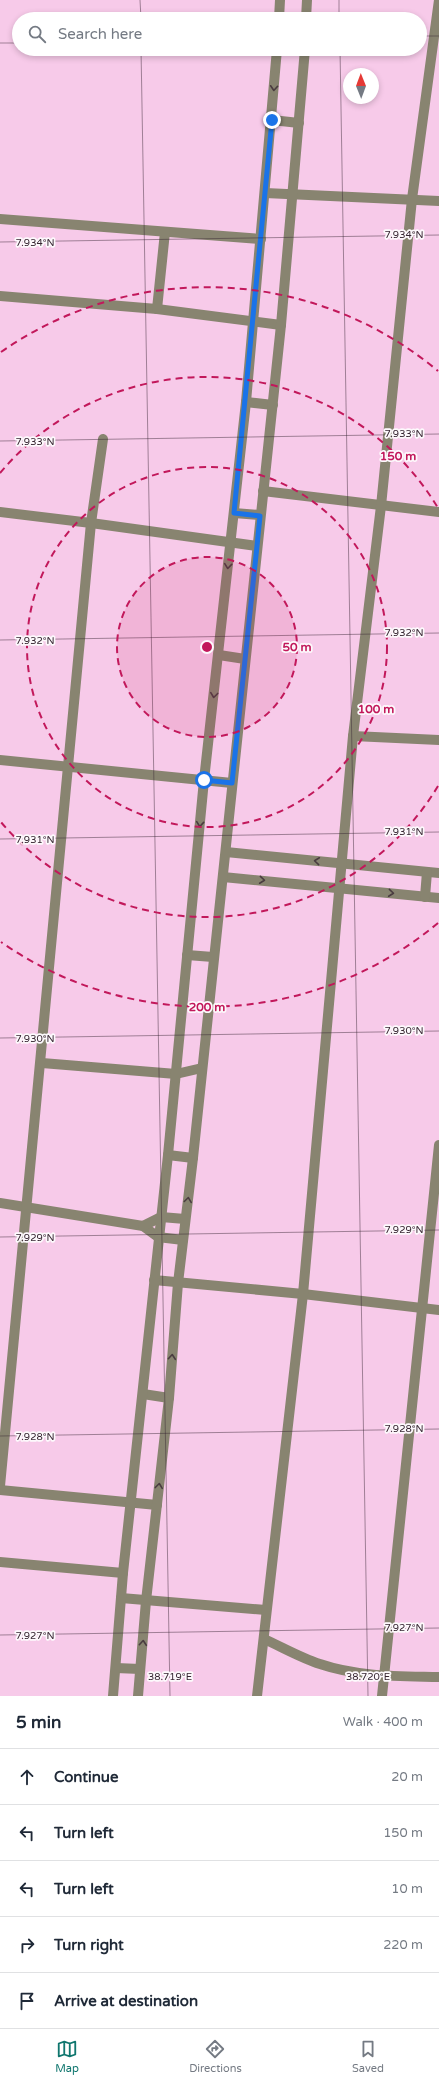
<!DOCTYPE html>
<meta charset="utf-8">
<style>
:root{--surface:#fff;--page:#f6f6f7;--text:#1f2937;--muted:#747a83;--line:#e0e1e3;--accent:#0f766e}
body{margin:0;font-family:"Varela Round",sans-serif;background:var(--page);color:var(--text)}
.compass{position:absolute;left:343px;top:68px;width:36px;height:36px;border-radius:50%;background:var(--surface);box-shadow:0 2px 6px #0003;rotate:359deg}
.stop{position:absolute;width:12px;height:12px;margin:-9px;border:3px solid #1a73e8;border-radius:50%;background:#fff}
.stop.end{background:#1a73e8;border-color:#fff;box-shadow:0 1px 4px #0008}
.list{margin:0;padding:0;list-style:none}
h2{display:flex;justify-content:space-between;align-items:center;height:52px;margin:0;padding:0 16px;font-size:17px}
h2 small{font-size:13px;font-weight:400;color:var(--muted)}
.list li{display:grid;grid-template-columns:26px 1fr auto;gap:12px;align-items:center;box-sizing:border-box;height:56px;padding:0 16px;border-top:1px solid var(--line)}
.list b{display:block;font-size:15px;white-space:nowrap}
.list em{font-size:13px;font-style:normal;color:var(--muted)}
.icon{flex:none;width:22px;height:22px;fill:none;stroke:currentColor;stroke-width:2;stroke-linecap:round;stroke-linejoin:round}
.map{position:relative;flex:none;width:439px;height:1696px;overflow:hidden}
.search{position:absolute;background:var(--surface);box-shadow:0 2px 6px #0003;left:12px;right:12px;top:12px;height:44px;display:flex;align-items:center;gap:10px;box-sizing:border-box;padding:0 14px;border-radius:22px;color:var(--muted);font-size:15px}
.sheet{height:332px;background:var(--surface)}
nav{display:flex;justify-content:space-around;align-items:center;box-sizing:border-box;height:56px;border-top:1px solid var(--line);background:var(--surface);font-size:11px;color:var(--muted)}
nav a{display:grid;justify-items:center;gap:2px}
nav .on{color:var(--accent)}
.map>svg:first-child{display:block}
</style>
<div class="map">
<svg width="439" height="1696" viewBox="0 0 439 1696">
<rect width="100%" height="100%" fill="#f7cae9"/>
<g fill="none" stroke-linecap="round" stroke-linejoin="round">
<g stroke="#888470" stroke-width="10">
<polyline points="279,19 280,0"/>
<polyline points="306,19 307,0"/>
<polyline points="272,120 299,123"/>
<polyline points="265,193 439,201"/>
<polyline points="0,219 261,239"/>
<polyline points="0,296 157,309 281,325"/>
<polyline points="157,309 165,232"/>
<polyline points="246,402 273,405"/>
<polyline points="263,491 439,512"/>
<polyline points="0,512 91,523 257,546"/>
<polyline points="234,513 260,515"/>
<polyline points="219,655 245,659"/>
<polyline points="353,736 439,740"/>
<polyline points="0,760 232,783"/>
<polyline points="226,852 439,873"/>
<polyline points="223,877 439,898"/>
<polyline points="425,897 427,872"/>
<polyline points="187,955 213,957"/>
<polyline points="42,1063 176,1074 202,1068"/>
<polyline points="168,1155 193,1158"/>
<polyline points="0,1203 143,1226 158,1237 183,1240"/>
<polyline points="143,1226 161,1217 185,1219"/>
<polyline points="154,1280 303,1294 439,1310"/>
<polyline points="143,1394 169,1398"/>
<polyline points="0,1486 91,523 103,439"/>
<polyline points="0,1490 157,1505"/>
<polyline points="0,1562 123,1573"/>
<polyline points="121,1598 266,1610"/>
<path d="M264,1639C282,1647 301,1658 320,1664C358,1677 399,1676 439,1677"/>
<polyline points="116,1668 140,1669"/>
<polyline points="113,1696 123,1573 168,1155 204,780 246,402 277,49"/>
<polyline points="138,1696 146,1601 169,1398 178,1283 193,1158 281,325 305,49"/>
<polyline points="257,1696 303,1294 353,736 381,506 412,199 439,0"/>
<polyline points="382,1696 439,1145"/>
</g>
</g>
<defs><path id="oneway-chevron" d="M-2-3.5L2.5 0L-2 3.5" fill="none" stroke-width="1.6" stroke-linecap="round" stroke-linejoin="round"/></defs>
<g stroke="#4a3c40">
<use href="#oneway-chevron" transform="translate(274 88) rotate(94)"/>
<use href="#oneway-chevron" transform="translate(228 566) rotate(96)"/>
<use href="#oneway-chevron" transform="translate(214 695) rotate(97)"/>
<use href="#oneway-chevron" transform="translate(200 824) rotate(96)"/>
<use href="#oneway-chevron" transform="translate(317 861) rotate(-174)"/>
<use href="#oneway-chevron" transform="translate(262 880) rotate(6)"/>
<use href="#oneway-chevron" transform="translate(391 893) rotate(6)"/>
<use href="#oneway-chevron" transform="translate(188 1200) rotate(-82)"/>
<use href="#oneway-chevron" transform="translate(172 1357) rotate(-85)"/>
<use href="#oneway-chevron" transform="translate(159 1486) rotate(-83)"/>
<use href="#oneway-chevron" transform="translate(143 1643) rotate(-85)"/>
</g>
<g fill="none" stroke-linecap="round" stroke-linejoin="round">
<polyline stroke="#1a73e8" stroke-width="5" points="204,780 232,783 257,546 260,516 234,513 272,120"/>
</g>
<path fill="none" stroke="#352430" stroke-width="1" stroke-opacity="0.45" d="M140,0L141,19M339,0V19M420,36H439M0,43H19M141,49L170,1696M340,49L368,1696M0,242L439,235M0,441L439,434M0,640L439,633M0,839L439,832M0,1038L439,1031M0,1237L439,1230M0,1436L439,1429M0,1635L439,1628"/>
<circle cx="207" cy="647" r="90" fill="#c2185b" fill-opacity=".12"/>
<g fill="none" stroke="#c2185b" stroke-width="2" stroke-dasharray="7 5">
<circle cx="207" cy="647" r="90"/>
<circle cx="207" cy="647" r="180"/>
<path d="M438 786A270 270 0 0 1 0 821M0 473A270 270 0 0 1 438 508"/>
<path d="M438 923A360 360 0 0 1 1 942M1 352A360 360 0 0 1 438 371"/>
</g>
<g font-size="10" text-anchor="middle" fill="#352430" stroke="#fdf9fc" stroke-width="3.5" stroke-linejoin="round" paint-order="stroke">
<text x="404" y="238">7.934°N</text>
<text x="35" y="246">7.934°N</text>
<text x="404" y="437">7.933°N</text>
<text x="35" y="445">7.933°N</text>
<text x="404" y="636">7.932°N</text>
<text x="35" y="644">7.932°N</text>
<text x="404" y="835">7.931°N</text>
<text x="35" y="843">7.931°N</text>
<text x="404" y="1034">7.930°N</text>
<text x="35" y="1042">7.930°N</text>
<text x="404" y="1233">7.929°N</text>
<text x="35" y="1241">7.929°N</text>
<text x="404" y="1432">7.928°N</text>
<text x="35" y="1440">7.928°N</text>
<text x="404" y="1631">7.927°N</text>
<text x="35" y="1639">7.927°N</text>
<text x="170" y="1680">38.719°E</text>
<text x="368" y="1680">38.720°E</text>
</g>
<circle cx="207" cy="647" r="6" fill="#c2185b" stroke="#fdf9fc" stroke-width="2"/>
<g font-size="12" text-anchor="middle" font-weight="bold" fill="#c2185b" stroke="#fdf9fc" stroke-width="3.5" stroke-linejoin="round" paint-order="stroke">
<text x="398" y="460">150 m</text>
<text x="297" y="651">50 m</text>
<text x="376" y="713">100 m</text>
<text x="207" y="1011">200 m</text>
</g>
</svg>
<svg class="compass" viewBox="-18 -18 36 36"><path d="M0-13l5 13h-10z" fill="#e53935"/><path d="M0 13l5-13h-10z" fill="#747a83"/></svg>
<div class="stop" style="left:204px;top:780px"></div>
<div class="stop end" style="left:272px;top:120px"></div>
<div class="search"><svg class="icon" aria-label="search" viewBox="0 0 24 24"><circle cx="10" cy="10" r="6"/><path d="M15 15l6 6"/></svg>Search here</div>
</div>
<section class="sheet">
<h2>5 min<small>Walk · 400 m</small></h2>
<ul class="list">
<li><svg class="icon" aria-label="ahead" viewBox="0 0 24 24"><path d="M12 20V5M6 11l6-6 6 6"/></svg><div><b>Continue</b></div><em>20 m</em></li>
<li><svg class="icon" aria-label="left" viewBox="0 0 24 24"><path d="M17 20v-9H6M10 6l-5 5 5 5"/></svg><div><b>Turn left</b></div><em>150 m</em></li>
<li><svg class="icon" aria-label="left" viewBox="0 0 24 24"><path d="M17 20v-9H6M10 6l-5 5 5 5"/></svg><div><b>Turn left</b></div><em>10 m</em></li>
<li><svg class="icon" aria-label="right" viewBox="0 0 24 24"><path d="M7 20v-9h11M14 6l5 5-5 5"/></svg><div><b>Turn right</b></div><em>220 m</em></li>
<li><svg class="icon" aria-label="arrive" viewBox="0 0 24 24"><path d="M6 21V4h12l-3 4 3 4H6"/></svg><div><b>Arrive at destination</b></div></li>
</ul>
</section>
<nav>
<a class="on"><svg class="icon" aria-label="map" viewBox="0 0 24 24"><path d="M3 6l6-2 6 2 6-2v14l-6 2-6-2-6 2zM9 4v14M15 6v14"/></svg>Map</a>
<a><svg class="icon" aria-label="directions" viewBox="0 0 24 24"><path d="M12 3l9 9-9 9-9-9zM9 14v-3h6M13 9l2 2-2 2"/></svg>Directions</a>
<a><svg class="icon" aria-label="saved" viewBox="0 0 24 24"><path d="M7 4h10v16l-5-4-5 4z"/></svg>Saved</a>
</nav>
